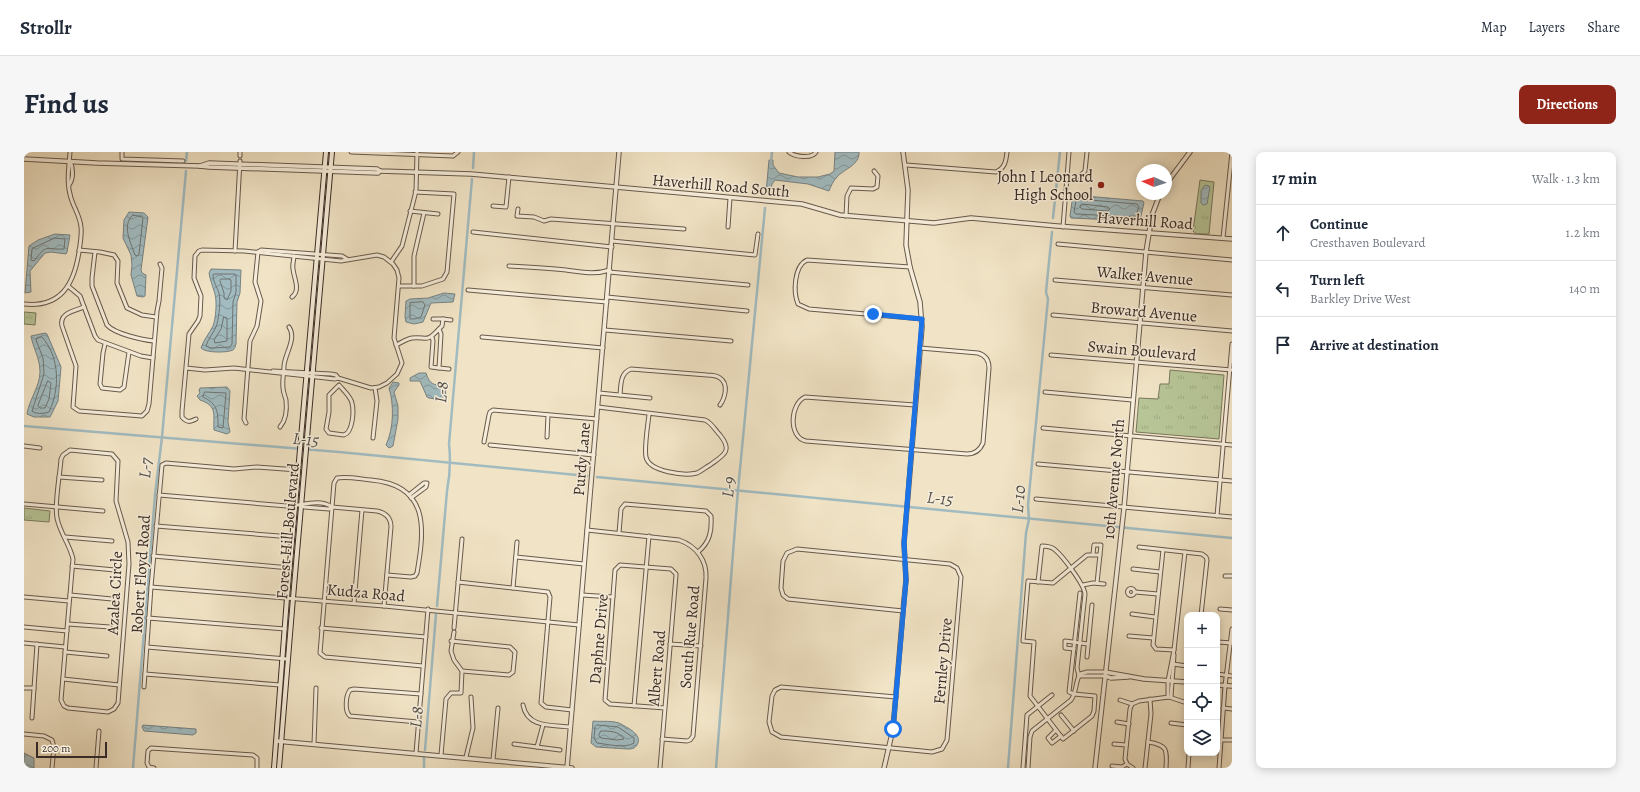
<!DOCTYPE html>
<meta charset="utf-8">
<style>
:root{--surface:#fff;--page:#f6f6f7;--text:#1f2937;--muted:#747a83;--line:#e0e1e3;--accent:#8f2418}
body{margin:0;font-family:Alegreya,serif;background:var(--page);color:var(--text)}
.controls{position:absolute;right:12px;bottom:12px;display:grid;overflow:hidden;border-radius:8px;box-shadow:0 2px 10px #0003}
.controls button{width:36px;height:36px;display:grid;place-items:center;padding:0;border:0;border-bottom:1px solid var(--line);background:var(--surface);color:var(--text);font:20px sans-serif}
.compass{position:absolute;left:1112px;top:12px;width:36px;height:36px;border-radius:50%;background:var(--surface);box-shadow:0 2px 10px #0003;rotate:273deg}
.scale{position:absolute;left:12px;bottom:10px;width:71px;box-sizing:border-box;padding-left:4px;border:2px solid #3a2c25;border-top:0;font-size:11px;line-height:14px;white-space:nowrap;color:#3a2c25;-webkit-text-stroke:3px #f6edda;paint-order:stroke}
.stop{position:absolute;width:12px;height:12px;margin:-9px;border:3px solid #1a73e8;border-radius:50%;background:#fff}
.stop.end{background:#1a73e8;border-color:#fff;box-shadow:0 1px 4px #0008}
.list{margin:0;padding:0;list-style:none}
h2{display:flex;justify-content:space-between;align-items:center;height:52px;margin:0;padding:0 16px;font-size:17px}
h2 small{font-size:13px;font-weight:400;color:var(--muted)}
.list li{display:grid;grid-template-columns:26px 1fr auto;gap:12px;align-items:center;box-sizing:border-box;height:56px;padding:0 16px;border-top:1px solid var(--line)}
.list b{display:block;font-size:15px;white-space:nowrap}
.list p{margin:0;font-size:13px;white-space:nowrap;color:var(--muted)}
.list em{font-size:13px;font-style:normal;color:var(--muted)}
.icon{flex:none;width:22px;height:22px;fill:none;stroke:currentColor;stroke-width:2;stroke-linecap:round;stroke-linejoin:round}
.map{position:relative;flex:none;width:1208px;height:616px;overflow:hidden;border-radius:8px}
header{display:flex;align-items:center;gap:24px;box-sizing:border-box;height:56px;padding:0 20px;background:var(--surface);border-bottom:1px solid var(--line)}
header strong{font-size:19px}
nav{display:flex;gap:22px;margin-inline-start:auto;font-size:14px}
.intro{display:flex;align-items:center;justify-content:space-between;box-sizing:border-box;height:96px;padding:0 24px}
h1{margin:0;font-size:28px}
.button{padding:10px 18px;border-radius:8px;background:var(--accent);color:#fff;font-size:14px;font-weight:700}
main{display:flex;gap:24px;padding:0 24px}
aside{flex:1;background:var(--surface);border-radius:8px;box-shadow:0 2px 10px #0003}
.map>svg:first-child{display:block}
</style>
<header>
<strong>Strollr</strong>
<nav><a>Map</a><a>Layers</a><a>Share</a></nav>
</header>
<div class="intro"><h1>Find us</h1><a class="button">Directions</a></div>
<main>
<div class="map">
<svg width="1208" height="616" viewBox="0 0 1208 616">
<defs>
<pattern id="grass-tufts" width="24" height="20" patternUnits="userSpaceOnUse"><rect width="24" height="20" fill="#b7c597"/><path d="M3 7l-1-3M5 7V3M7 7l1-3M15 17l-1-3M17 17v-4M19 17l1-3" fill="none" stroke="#9ea982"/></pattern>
<pattern id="water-waves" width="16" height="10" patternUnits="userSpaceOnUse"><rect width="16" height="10" fill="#a1bbc0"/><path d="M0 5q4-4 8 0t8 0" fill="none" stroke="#84989c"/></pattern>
</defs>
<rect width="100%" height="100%" fill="#f1e4c6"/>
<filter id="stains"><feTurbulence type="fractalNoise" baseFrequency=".005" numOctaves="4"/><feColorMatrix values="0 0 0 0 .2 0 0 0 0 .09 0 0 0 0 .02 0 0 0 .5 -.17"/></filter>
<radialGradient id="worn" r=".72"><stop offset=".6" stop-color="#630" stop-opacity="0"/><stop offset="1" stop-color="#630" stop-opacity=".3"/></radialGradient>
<g fill="url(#grass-tufts)" stroke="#78785e">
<polygon points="1176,28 1190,30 1185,82 1172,82 1169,79"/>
<polygon points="0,160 12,161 11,173 0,172"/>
<polygon points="1146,218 1200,223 1195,287 1112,280 1115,246 1134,247 1136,232 1145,232"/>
<polygon points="0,356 26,359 25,370 0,368"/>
</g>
<g fill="url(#water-waves)" stroke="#788282">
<path d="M811,0H835C836,13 820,17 813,25C809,29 807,34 805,39L784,32L751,28L748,32L746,42L742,41L745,8H749V13L755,21L774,25H794L806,22L810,19Z"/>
<polygon points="1183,33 1186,35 1183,52 1179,53 1177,51 1177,39 1180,34"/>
<polygon points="1049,43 1119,49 1120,51 1116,68 1113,69 1047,66 1046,64"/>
<polygon points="105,60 120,61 124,65 117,118 118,121 122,123 121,144 119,145 113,144 107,123 108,113 107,103 99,86 100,68"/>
<polygon points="31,82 46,83 43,100 42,102 27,100 21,101 6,119 7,140 1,141 5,94 14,88"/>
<path d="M187,117L217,118L216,141L213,150L212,192C211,195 211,196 209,198C203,201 181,201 177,196C180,187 185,182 189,174C192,166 193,150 191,142C189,135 186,128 185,121Z"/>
<polygon points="420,141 431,142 429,150 407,151 399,170 390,172 382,170 381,165 382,149 386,147 404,146"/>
<path d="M21,181L23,182L37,215L34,249L26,265H10L3,262C5,248 16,234 16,220C16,206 9,196 7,184Z"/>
<path d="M395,221H402C404,227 406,232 413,233L416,230L421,231L422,249L405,246L403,245L396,229H386V226Z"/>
<path d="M369,230L375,231V233L370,240L374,254V267L369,294L365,296L362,293C370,276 370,252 365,236Z"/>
<path d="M203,235L206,239L204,270L206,280L203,282L190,278C189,263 194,254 176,248L173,244L176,241L175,238L176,236Z"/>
<path d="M569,569C577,570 590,568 597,572C604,576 617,582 614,591C612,596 609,597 604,597L572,595L567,591Z"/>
<polygon points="119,573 172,577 172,581 169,583 120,579 118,575"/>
<polygon points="0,601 10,606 10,616 0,616"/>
</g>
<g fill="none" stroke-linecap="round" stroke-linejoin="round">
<g stroke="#6e7472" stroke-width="1">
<polygon points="1054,47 1113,52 1115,55 1111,65 1052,62 1050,60 1052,49"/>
<polygon points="1058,52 1084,55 1086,57 1084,59 1058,57 1056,55"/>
<path d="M109,63L118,65L119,66L115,102L113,104L111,103C107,91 97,73 109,63Z"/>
<path d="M31,86L41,87L40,97C20,98 24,91 10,109L7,108L8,97Z"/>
<path d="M191,122H210L212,123V140L209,150L208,192L206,195L187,196L182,194C184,186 191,180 193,172C195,163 197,149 195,141C193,135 189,130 189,123Z"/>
<polygon points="197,127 205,127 207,128 207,139 203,148 200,146 200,141 196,129"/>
<polygon points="399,150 401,153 397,165 390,167 386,167 386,151"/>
<polygon points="200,165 203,166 203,189 191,191 190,188 197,177"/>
<path d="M18,185C36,205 36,237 25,260C20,262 11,262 8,259L20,222L19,206L12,188L13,186Z"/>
<polygon points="24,229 27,231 25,247 21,256 16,256 14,254"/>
<path d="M181,240L202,241L199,276L194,275C194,260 194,252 179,245Z"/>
<path d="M573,573L594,575L610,586V591C601,597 583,592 573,591L570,586L571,575Z"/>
<path d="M577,579C586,579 595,579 600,587L593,588L577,586L575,584Z"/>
</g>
<g stroke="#a1bbc0" stroke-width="2.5">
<polyline points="162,9 163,0"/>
<polyline points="747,10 748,0"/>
<polyline points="449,16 450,0"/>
<polyline points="1029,66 1036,0"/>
<polyline points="0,274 315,300 563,324"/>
<polyline points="573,325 1208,386"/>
<path d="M413,454L423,339C426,323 427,309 425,292L448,27"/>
<polyline points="401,598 412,462"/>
<polyline points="109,616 131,343 138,285 162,19"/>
<polyline points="400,616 400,605"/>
<polyline points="692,616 714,338 741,56"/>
<polyline points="984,616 1002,381 1005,367 1004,353 1024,147 1022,140 1028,80"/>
</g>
<g stroke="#685a4d" stroke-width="5">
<g id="minor">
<polyline points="98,0 98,7 159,9"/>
<polyline points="327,0 429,4 434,0"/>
<path d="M765,0C771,5 788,7 792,0"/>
<polyline points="216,4 216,0"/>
<path d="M882,13L972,20C981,16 982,9 983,0"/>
<polyline points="1043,30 1048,25 1056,24 1061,19 1063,0"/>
<path d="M45,33C50,27 49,15 46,9"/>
<polyline points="469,54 482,55 485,25"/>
<polyline points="494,57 493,64 510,65 520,69 527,67 660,77"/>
<polyline points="386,59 414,62"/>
<polyline points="822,64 823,44 827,36 849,37 853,35 854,24 850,19"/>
<polyline points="704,75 706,46"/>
<polyline points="1039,75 1045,0"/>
<polyline points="449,80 588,95"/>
<polyline points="1199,86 1208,0"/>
<polyline points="588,89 731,103 734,82"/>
<polyline points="1034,92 1208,108"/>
<polyline points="55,98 76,100 90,103 94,109 93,131 103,156 118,163 132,165"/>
<polyline points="211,99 216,9"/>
<path d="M71,100L68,126V134L83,173C91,182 119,188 130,189"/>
<polyline points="234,100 237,98 318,104 323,107"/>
<polyline points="367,110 378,94 392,39 393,0"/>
<path d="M485,114C504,115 523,116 542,118C558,120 570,123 586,118"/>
<path d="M886,115L783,108C770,114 769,140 774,152L785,157L898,167"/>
<polyline points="585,120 724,133"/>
<polyline points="1031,128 1208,143"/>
<polyline points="44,134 56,144 71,184 74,188 117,204 129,206"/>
<polyline points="375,134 398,134 419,127 423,120 430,42 391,40"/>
<polyline points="390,134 390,104 400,61"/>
<polyline points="444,138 583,150"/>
<path d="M268,145C277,138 270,127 269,117C268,113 270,108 270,104"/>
<polyline points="583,145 723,159"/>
<path d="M0,152C37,156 50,132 55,100C56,92 58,83 57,75C56,64 50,56 47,46C42,31 45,15 46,0"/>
<path d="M60,155C50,159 35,161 38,174L52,214L49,255L55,259L118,264L123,259L125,252L133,159L135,149L138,116L136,112"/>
<polyline points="1029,163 1208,179"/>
<polyline points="409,167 419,167"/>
<polyline points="415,177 418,174 419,167 427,168"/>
<polyline points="581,178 707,189"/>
<polyline points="458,185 579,196"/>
<polyline points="81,192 79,201 76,232 78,236 96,238 100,235 105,200"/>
<path d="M372,193C377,191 382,187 388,186C403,184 401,192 415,177L417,182L415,216L407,215L409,189L408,185"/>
<polyline points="1027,203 1208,218"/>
<path d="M162,216L181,218L210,216L311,227L314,226L347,236L355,235L363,231L373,222L378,211L370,186L375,126L373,118L369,112L360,105L353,103L317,109L220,99L178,98L175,99L171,104L170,126L177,144L176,164L174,169L165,182L158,259V265C163,271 166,270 172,267"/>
<polyline points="415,216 425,217"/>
<polyline points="249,219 307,222 312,223 314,226"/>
<path d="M315,233C319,238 327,245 328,251C330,259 329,280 320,283L305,281L302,277L305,260V243Z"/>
<polyline points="1021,240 1108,248"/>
<polyline points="575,241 626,246"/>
<path d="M596,243C597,233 596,221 607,217L683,223C687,223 692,223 696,226C705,232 701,246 696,253"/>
<path d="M891,253L781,245C766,252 764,285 782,289L943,302C951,302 956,298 959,291L965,216C965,208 961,203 954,201L896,196"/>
<path d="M574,255L681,268C688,271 691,278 696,283C709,299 700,303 686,313C682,315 678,319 673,321C661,324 625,320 622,305C620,295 624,273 625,262"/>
<polyline points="222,271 220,267 226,189 233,174 237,149 231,130 234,100"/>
<path d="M256,275C262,268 263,257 262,248C261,244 259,240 259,236C258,229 260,221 260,214C261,201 273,187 265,175"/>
<polyline points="1019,276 1208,293"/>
<polyline points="523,285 524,263"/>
<polyline points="349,286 353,249 351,236"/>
<polyline points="460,290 465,263 466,260 469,258 573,267"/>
<polyline points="466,293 570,303"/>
<polyline points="0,294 16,296"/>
<path d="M46,298L88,302L94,309L92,349L104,390L105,412L94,551L90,557L84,560L44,556L40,554L37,548L49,407C46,393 36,381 33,366C30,351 36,324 37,307L39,303Z"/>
<polyline points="1014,312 1208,329"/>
<polyline points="35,325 78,328"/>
<path d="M135,343L263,354C277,354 295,346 308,355"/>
<polyline points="385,343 400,331 403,331 402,335 387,346"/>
<polyline points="1012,347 1208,365"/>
<polyline points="0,352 79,359"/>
<path d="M277,353L280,355L305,357L308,355L353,359C362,361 367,366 367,375L360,454"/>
<polyline points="1193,364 1208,192"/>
<polyline points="132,374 268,385"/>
<path d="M563,378L655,388C672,394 683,408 682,426L669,584L666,588L663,589L638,587"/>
<path d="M595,381L597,357L601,352L682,359L687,364C688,379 686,390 674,400"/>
<polyline points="41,385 88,389"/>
<polyline points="1115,395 1178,402 1182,405 1183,408 1177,463"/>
<polyline points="1139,398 1129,493 1132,497 1150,498"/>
<polyline points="1069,402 1070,393 1077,393 1073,431"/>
<polyline points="129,404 266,416"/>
<polyline points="492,405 560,412"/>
<polyline points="48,414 91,418"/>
<polyline points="1109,417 1136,420"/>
<path d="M363,423L387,425L391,424L393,421C401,376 405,333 347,328C336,327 323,324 313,326L310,331L296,501L301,505L399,514"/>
<polyline points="1201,424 1208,424"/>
<polyline points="434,430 524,440 526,445 517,551 522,555 548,558"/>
<path d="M1014,430L1018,394C1022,394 1026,394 1030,397C1038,403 1060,432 1061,442L1053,516L1055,524"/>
<polyline points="1059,433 1069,431 1080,432"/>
<polyline points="127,435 360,454 555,473"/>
<polyline points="489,436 493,390"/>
<circle cx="1107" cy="440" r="3.5"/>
<polyline points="1111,440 1134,442"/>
<polyline points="46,443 88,447"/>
<polyline points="558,443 589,445"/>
<polyline points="0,445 45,449"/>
<polyline points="330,451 338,358"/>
<polyline points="1196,457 1208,458"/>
<polyline points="1108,462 1131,465"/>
<polyline points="124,466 261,477"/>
<polyline points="44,472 86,475"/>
<polyline points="0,475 43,479"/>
<polyline points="297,476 402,485"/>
<polyline points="430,476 438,387"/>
<polyline points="1105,484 1129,486"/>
<polyline points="427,489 486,495 491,500 489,520 485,523 438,519"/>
<polyline points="1194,490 1208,491"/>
<polyline points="0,491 41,495"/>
<polyline points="646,492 677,494"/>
<polyline points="123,495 263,507"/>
<polyline points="1050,497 1041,496 1041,489 1064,492"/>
<polyline points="41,500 83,504"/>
<polyline points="1063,505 1068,453"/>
<polyline points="1149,512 1163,514"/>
<polyline points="121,522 256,533"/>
<polyline points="1193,522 1208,524"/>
<polyline points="1055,524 1081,524"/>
<polyline points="39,527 95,533"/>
<polyline points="120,535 127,435 138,313 142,311 210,317 233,315 274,318"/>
<polyline points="0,536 10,536"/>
<polyline points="1050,542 1071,544 1070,559 1068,564 1039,587 1006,544 1010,490 999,489 1004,429 1029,431 1063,403 1076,403"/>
<polyline points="1050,542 1045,540 1056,441"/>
<polyline points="872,545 757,535 751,538 748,544 745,570 748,580 757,585 908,600 918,597 923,588 937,425 933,416 926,412 773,397 763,401 759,409 757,436 759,443 764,447 879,459"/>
<polyline points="1144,545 1144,529 1150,498 1161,400"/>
<polyline points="1147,545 1150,503"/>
<polyline points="1096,548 1108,552"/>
<polyline points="1108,552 1106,557 1101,607 1103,612 1109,616"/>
<polyline points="1108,552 1115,549 1145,545 1163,551"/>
<path d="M499,553C503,576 528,573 546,575"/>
<polyline points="610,554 625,384"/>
<polyline points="1199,556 1208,557"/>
<polyline points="1037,563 1050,579"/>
<polyline points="8,566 13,492"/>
<path d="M394,570L326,564C320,559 322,543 326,538L330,537L397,542"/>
<polyline points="1093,570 1105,572"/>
<polyline points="1147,571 1163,573"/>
<polyline points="1032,578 1024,586 1028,591 1037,584"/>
<polyline points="0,582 20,584 28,588 30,595 28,616"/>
<polyline points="1197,588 1208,588"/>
<path d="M1124,590C1144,593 1143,598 1142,616"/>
<polyline points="290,592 292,536"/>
<polyline points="490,592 536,598"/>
<polyline points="1090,592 1102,593"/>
<polyline points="513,595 519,573"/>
<polyline points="392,601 404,457"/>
<polyline points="417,603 422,547 427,541 437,541 438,519 430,508 427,499 430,480"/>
<polyline points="442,605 449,576 447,545"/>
<polyline points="469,608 474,556"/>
<polyline points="1088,614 1098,615 1103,612"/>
<polyline points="72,616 75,579"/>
<polyline points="130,616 125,615 123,611 124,599 127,596 229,603 233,606 233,616"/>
<path d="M636,616C641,552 647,488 652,423V422L647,417L596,413L591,418L581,548L586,552L641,556"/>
<polyline points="999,616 1003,563 1028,543"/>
<path d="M1004,616L1006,585L1008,579L1047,548C1053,540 1051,530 1056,522L1063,520H1081"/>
<polyline points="1121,616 1127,562 1126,547"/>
<polyline points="1164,616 1165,601"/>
<polyline points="1195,616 1201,534 1208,477"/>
</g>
</g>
<g stroke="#685a4d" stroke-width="5.5">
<g id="tertiary">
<polyline points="0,7 73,11 176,14 185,15 354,21 356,19"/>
<polyline points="176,14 185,11 353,17 356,19 447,22 778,52 816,63 910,71 947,66 1033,74 1208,87"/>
<polyline points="1142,32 1166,0"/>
<polyline points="1081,520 1120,527 1163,530"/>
<polyline points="1081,524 1087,526 1104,525"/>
<polyline points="1193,533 1208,534"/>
<polyline points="252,589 548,616"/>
<polyline points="543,616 595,0"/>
<polyline points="860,616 869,577 879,459 882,428 880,391 898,175 896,150 886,115 882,93 884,38 879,0"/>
<polyline points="1071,616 1100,356 1122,100 1128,63 1136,42"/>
</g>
</g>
<g stroke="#3a2c25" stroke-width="6">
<g id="secondary">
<polyline points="250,616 263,446 302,0"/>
<polyline points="255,616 269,446 308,0"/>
</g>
</g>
<use href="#minor" stroke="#f6edda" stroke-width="3"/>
<use href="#tertiary" stroke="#f6edda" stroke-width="3.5"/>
<use href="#secondary" stroke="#f6edda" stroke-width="4"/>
</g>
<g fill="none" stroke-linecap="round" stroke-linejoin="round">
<polyline stroke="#1a73e8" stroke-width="5" points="849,162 898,167 880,391 882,428 869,577"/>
</g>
<circle fill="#8f2418" stroke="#f6edda" stroke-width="1.5" cx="1077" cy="33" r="4"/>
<g text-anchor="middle" stroke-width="3" stroke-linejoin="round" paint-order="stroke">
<g font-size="16" fill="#3a2c25" stroke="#f6edda" text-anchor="end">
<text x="1069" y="30">John I Leonard<tspan x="1069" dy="18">High School</tspan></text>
</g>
<g font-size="16" fill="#3a2c25" stroke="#f6edda">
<text transform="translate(697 33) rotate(5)" y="6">Haverhill Road South</text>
<text transform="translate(1121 68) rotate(4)" y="6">Haverhill Road</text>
<text transform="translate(1121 123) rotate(5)" y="6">Walker Avenue</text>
<text transform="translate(1120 159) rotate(5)" y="6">Broward Avenue</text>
<text transform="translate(1118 198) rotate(5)" y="6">Swain Boulevard</text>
<text transform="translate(557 307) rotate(-85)" y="6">Purdy Lane</text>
<text transform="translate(1089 327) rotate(-85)" y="6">10th Avenue North</text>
<text transform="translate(263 379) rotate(-85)" y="6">Forest Hill Boulevard</text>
<text transform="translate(116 422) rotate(-86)" y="6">Robert Floyd Road</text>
<text transform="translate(342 440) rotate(5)" y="6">Kudza Road</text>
<text transform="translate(90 441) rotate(-87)" y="6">Azalea Circle</text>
<text transform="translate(665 485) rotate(-85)" y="6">South Rue Road</text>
<text transform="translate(574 487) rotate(-85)" y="6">Daphne Drive</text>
<text transform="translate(918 509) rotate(-85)" y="6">Fernley Drive</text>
<text transform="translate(632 516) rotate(-85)" y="6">Albert Road</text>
</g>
<g font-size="17" font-style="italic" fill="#54504c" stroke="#f6edda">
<text transform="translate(417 240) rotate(-85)" y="6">L-8</text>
<text transform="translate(282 287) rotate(5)" y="6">L-15</text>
<text transform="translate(121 316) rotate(-85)" y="6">L-7</text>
<text transform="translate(704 335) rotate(-85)" y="6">L-9</text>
<text transform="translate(916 346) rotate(6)" y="6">L-15</text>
<text transform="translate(994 347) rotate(-85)" y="6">L-10</text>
<text transform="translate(392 565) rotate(-85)" y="6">L-8</text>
</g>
</g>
<rect width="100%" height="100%" filter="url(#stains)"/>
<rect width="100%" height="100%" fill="url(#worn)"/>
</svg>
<div class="controls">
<button>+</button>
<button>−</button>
<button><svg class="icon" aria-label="locate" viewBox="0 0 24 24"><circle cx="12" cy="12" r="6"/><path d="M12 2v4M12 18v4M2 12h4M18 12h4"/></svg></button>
<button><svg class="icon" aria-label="layers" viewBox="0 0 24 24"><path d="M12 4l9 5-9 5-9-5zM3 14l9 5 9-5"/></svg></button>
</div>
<svg class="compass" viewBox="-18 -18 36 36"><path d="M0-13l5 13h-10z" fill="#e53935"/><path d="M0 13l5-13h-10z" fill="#747a83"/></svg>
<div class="scale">200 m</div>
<div class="stop" style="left:869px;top:577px"></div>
<div class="stop end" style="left:849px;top:162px"></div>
</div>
<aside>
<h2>17 min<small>Walk · 1.3 km</small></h2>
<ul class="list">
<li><svg class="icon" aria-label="ahead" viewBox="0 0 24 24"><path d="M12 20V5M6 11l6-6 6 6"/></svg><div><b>Continue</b><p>Cresthaven Boulevard</p></div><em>1.2 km</em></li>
<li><svg class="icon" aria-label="left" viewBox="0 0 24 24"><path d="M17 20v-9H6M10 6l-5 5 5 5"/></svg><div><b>Turn left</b><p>Barkley Drive West</p></div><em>140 m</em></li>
<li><svg class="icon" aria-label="arrive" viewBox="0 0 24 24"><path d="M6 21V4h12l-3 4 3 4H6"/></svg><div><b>Arrive at destination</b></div></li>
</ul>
</aside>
</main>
